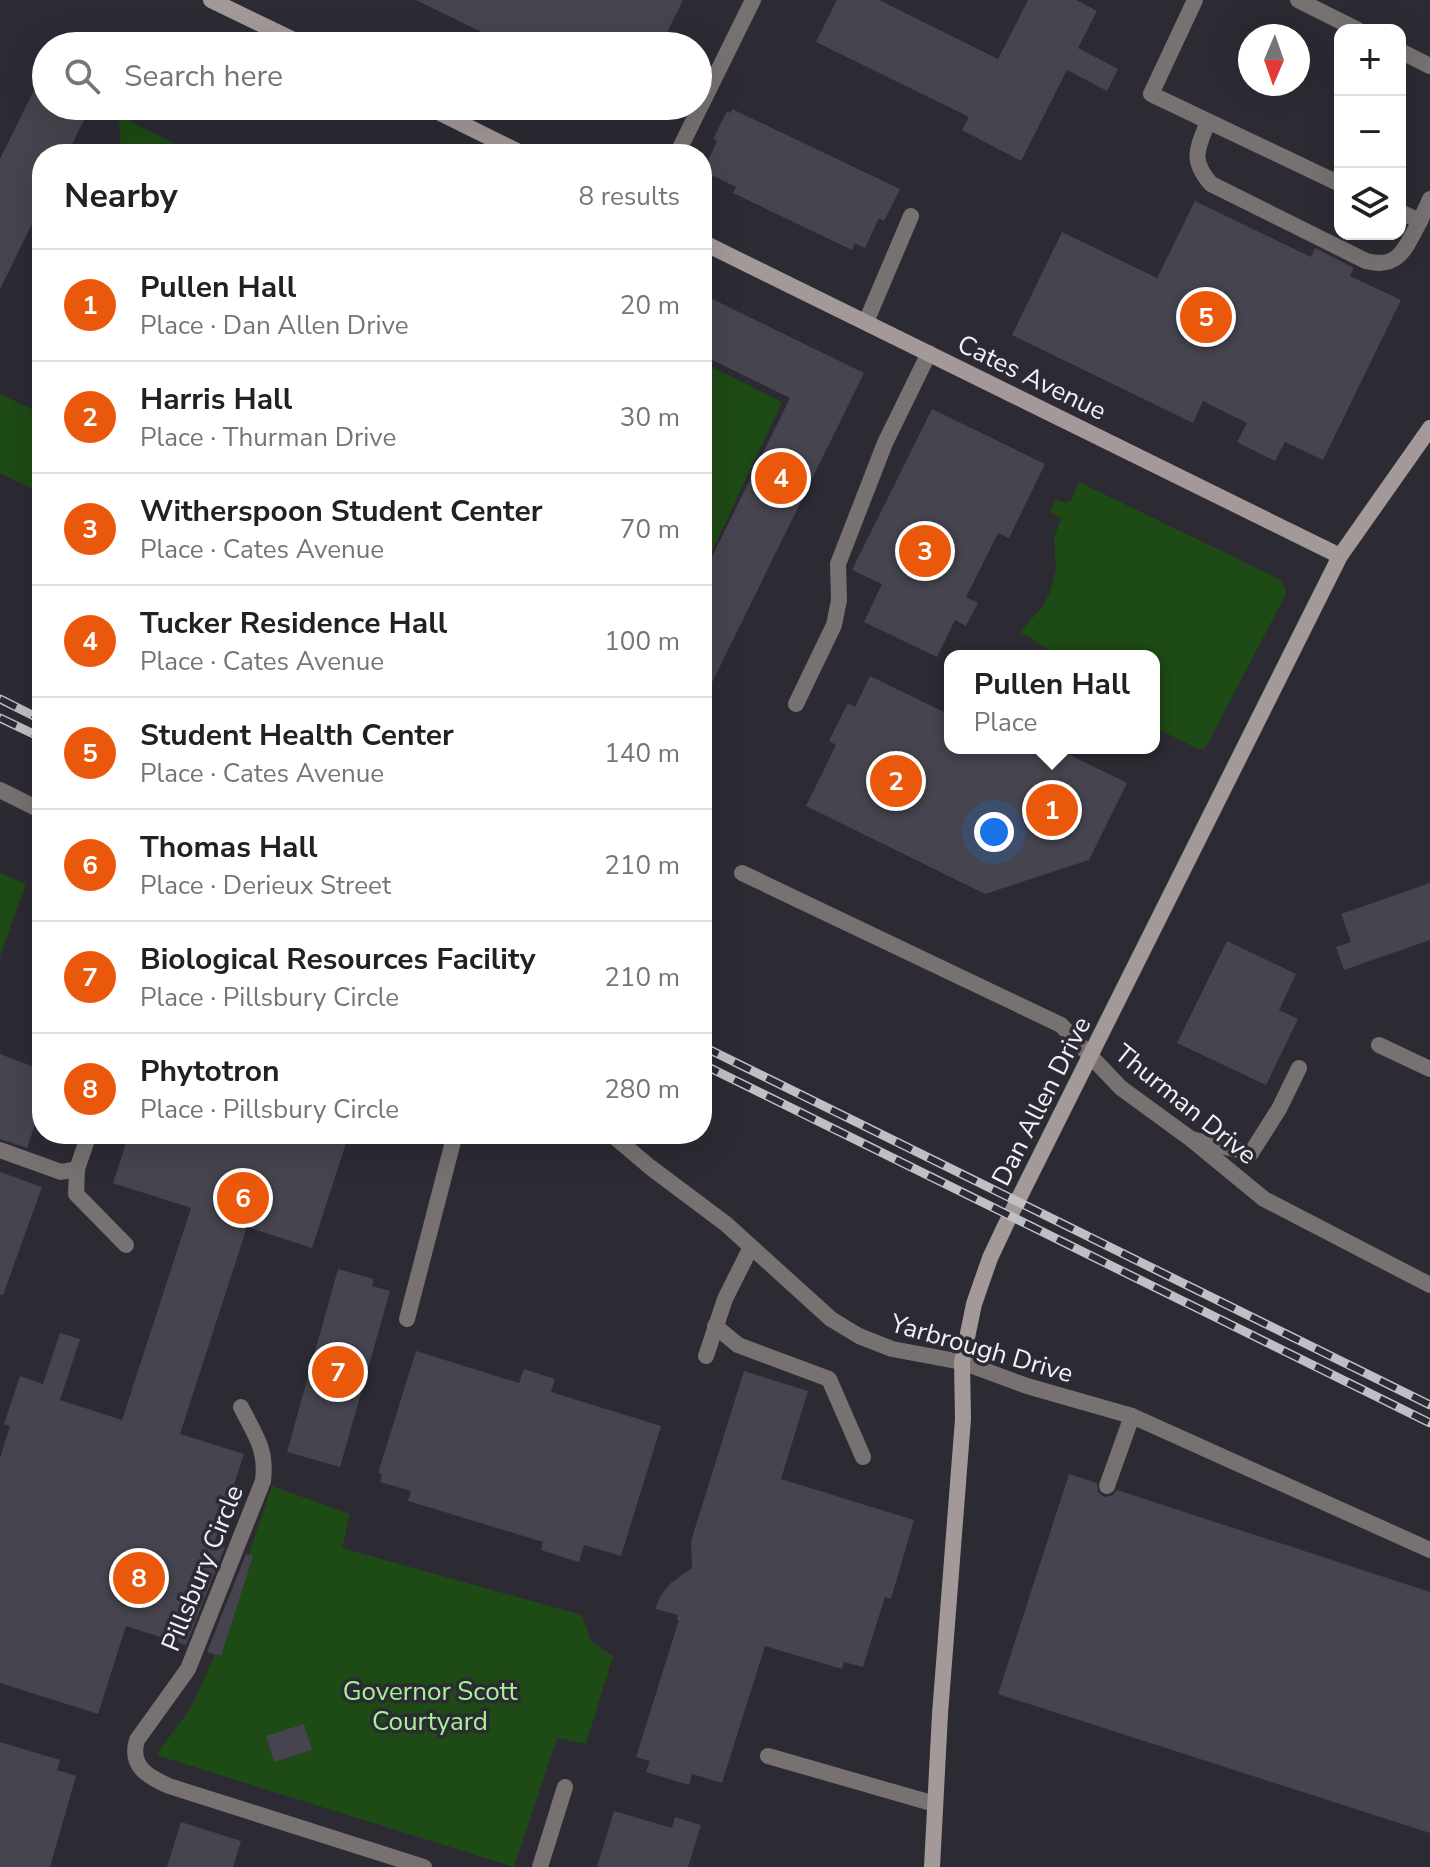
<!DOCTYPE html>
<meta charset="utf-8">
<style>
:root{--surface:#fff;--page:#f6f6f6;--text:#202124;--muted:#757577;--line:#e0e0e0;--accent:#ea580c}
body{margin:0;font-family:"Nunito Sans",sans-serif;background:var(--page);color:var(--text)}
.controls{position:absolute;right:24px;top:24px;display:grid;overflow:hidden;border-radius:16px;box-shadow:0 8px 32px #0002}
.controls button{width:72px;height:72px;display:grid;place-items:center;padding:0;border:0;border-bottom:2px solid var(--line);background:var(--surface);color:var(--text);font:40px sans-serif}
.compass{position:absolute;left:1238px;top:24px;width:72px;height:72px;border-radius:50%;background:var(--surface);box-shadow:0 8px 32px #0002;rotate:182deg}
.you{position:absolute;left:994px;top:832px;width:28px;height:28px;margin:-20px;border:6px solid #fff;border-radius:50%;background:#1a73e8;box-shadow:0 0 0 12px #1a73e833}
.badge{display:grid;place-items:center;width:52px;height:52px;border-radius:50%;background:var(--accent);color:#fff;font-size:26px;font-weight:700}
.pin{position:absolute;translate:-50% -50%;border:4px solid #fff;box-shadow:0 2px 8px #0006}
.popup{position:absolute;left:944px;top:650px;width:216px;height:104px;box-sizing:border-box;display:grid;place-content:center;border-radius:16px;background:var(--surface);filter:drop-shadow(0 2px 6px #0005);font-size:26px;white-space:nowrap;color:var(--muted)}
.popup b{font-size:30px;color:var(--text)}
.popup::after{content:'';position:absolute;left:50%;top:100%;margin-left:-16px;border:16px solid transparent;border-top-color:var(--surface)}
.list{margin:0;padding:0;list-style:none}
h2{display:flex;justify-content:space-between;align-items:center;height:104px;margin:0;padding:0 32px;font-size:34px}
h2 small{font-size:26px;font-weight:400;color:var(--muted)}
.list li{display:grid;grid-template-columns:52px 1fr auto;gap:24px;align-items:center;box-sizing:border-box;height:112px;padding:0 32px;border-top:2px solid var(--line)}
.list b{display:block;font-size:30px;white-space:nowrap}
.list p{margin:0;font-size:26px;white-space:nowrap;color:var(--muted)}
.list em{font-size:26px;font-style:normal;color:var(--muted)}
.icon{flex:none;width:44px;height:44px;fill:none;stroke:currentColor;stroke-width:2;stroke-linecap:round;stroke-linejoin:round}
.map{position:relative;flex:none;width:1430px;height:1867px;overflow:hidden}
.search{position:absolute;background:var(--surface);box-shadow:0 8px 32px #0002;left:32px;top:32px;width:680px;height:88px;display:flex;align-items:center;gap:20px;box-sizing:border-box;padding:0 28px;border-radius:44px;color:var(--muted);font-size:30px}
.panel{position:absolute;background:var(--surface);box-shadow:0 8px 32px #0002;left:32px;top:144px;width:680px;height:1000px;border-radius:32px}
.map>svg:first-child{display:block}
</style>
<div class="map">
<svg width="1430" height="1867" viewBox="0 0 1430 1867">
<rect width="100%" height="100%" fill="#2c2a33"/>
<g fill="#1e4a15">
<polygon points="119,116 195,154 121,154"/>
<polygon points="702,362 782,402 702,573"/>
<polygon points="0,394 42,414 42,494 0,473"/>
<polygon points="1079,482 1279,579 1286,589 1285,596 1205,749 1198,749 1154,727 1154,656 1059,656 1020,632 1043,606 1051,590 1056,569 1054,537 1061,519 1050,512 1056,499 1065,503 1071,501"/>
<polygon points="0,873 26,884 0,956"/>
<polygon points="272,1486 350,1514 342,1548 582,1615 591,1641 613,1656 586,1744 557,1738 514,1867 156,1755 190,1709 211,1664"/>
</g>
<g fill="#46444e">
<polygon points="416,0 683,0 660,46 510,46"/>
<polygon points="837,0 879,0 998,59 1028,0 1076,0 1097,11 1078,48 1118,69 1107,91 1067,70 1021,161 962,130 969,117 816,42"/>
<polygon points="46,66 46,106 91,106 67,154 42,154 42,204 0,289 0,159"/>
<polygon points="732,109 900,189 884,221 879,218 865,248 855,243 852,250 733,193 736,187 703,171 717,141 713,139 727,111 731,113"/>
<polygon points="1195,201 1311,257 1315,248 1354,268 1350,276 1401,300 1323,460 1285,442 1275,461 1237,442 1247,423 1203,401 1193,423 1012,335 1062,232 1157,278"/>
<polygon points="702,294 864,373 702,703 702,577 790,398 702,355"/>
<polygon points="932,409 1045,464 1009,538 998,533 966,597 978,603 966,626 955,620 937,657 864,622 882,584 852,570"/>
<polygon points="870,676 950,715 950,748 1056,748 1127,783 1089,860 985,894 806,806 836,745 829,741 848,703 855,707"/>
<polygon points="1430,883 1430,940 1344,970 1336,947 1351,942 1341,914"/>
<polygon points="1227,941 1296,974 1279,1010 1298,1019 1266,1085 1177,1043"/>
<polygon points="0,1054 42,1070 42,1126 35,1124 27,1148 0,1139"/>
<polygon points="129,1134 349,1134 312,1248 247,1227 180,1434 244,1454 214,1544 225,1547 186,1645 126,1626 98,1714 0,1683 0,1458 10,1426 4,1424 20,1376 43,1384 60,1333 80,1339 60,1400 122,1420 191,1208 113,1183"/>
<polygon points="0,1172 42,1187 3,1295 0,1295"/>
<polygon points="338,1269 374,1279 372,1286 390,1291 340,1467 287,1452"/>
<polygon points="416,1351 519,1383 524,1369 555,1379 551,1392 661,1426 621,1556 584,1545 579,1562 565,1558 541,1550 543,1542 408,1501 411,1491 380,1482 382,1474 378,1473"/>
<polygon points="744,1371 808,1391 781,1479 914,1520 891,1599 885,1597 863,1667 844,1662 842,1669 765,1646 722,1783 692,1774 689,1785 646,1772 650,1761 636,1757 679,1620 677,1620 678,1615 655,1609 661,1595 671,1583 692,1568 691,1541"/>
<polygon points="1069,1474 1097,1483 1098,1492 1104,1497 1113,1495 1117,1490 1430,1592 1430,1833 998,1694"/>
<polygon points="246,1554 253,1556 221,1656 207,1652"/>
<polygon points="304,1724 312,1750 274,1762 266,1736"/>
<polygon points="0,1742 60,1760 57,1770 76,1776 50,1867 0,1867"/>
<polygon points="614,1811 672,1828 675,1817 701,1825 688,1867 597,1867"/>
<polygon points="181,1822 241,1841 233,1867 167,1867"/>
</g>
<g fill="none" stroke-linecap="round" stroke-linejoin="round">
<g stroke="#777171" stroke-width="16">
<polyline points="1195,0 1151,94 1340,184"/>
<polyline points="1298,0 1358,30"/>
<polyline points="1400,51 1430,66"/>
<path d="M1208,122C1197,149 1190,160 1211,184L1366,261C1400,270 1406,246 1420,221"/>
<polyline points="677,154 753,0"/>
<polyline points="1400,212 1420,221 1430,199"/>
<polyline points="866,322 911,216"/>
<polyline points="796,704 834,625 839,600 838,564 885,443 929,353"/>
<polyline points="1379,1045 1430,1069"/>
<polyline points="1191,1139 1251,1153 1279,1109 1299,1068"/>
<polyline points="0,1150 61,1172 77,1169"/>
<polyline points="407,1319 455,1134"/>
<polyline points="715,1326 738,1345 829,1379 863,1457"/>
<polyline points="706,1356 725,1299 751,1247"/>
<polyline points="1107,1486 1132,1416"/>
<polyline points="768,1756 935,1804"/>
</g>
<g stroke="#777171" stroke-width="16">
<polyline points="0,790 42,811"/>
<polyline points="742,873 1061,1025 1121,1088 1191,1139 1264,1199 1430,1285"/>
<polyline points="89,1134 77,1169 76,1194 126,1245"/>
<polyline points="611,1134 650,1167 726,1224 831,1319 859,1336 892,1349 962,1362 1027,1386 1132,1416 1430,1550"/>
<path d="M241,1407C255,1435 267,1449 263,1481L188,1669L137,1740C129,1766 148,1777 169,1786L424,1867"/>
<polyline points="540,1867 565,1787"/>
</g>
<g stroke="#a29998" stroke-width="16">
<polyline points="211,0 306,46"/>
<polyline points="426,106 523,154"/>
<polyline points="702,242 1340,556"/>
<polyline points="932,1867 940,1714 963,1419 962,1362 974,1304 990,1258 1006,1224 1340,556 1430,428"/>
</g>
<g stroke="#c0bfc5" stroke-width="9">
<g id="rail">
<polyline points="0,699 42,720"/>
<polyline points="0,718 42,738"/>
<polyline points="702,1046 1430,1405"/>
<polyline points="702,1064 1430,1423"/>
</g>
</g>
<use href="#rail" stroke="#2c2a33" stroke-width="6" stroke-dasharray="18" stroke-linecap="butt"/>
</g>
<g text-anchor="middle" stroke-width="7" stroke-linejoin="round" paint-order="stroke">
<g font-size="26" fill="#f2f1f7" stroke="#2c2a33">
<text transform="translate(1032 377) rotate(26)" y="9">Cates Avenue</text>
<text transform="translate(1041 1101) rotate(-63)" y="9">Dan Allen Drive</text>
<text transform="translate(1186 1104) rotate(39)" y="9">Thurman Drive</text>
<text transform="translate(982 1348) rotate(16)" y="9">Yarbrough Drive</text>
<text transform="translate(202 1568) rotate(-68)" y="9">Pillsbury Circle</text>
</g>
<g font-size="26" fill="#a7f197" stroke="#2c2a33">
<text x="430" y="1700">Governor Scott<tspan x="430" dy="30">Courtyard</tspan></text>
</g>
</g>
</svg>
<div class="controls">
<button>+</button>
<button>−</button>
<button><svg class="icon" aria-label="layers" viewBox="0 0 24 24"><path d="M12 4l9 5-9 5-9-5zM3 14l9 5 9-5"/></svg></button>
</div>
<svg class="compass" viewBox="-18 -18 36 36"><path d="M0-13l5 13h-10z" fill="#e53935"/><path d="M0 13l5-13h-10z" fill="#757577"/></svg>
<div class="you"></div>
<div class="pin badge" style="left:1052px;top:810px">1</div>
<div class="popup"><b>Pullen Hall</b>Place</div>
<div class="pin badge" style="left:896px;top:781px">2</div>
<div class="pin badge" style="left:925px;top:551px">3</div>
<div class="pin badge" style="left:781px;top:478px">4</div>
<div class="pin badge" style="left:1206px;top:317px">5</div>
<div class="pin badge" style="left:243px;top:1198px">6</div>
<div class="pin badge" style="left:338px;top:1372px">7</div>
<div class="pin badge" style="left:139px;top:1578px">8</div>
<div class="search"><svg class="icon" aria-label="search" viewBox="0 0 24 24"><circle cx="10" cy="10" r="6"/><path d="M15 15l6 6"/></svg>Search here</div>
<section class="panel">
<h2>Nearby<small>8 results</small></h2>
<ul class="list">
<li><span class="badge">1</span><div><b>Pullen Hall</b><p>Place · Dan Allen Drive</p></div><em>20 m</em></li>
<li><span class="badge">2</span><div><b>Harris Hall</b><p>Place · Thurman Drive</p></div><em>30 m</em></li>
<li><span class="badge">3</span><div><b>Witherspoon Student Center</b><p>Place · Cates Avenue</p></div><em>70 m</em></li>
<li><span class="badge">4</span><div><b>Tucker Residence Hall</b><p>Place · Cates Avenue</p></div><em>100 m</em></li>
<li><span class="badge">5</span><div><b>Student Health Center</b><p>Place · Cates Avenue</p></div><em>140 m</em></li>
<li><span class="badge">6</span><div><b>Thomas Hall</b><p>Place · Derieux Street</p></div><em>210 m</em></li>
<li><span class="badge">7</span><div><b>Biological Resources Facility</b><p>Place · Pillsbury Circle</p></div><em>210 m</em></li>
<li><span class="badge">8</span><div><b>Phytotron</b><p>Place · Pillsbury Circle</p></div><em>280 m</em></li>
</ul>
</section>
</div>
